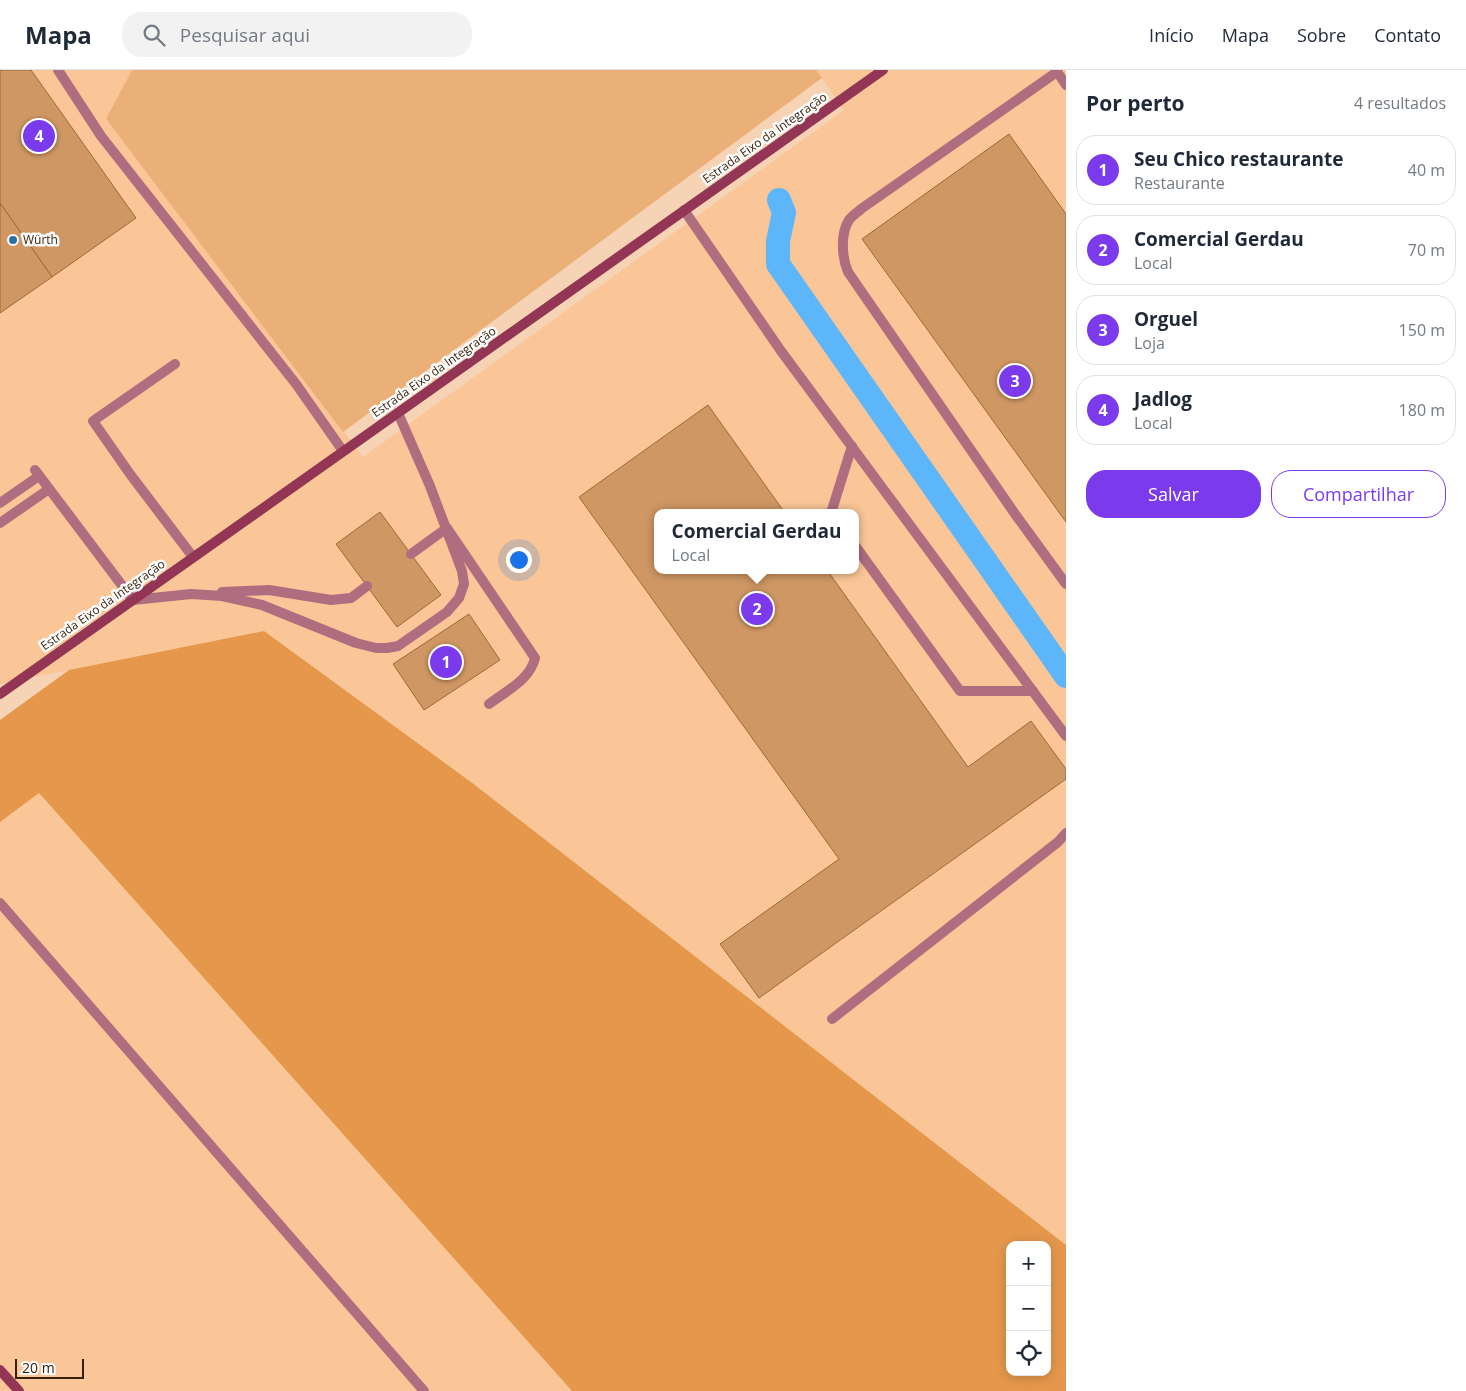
<!DOCTYPE html>
<html lang="pt">
<meta charset="utf-8">
<style>
:root{--surface:#fff;--page:#f2f2f3;--text:#1f2937;--muted:#747a83;--line:#e0e1e3;--accent:#7c3aed}
body{margin:0;font-family:"Open Sans",sans-serif;background:var(--page);color:var(--text)}
.controls{position:absolute;right:15px;bottom:15px;display:grid;overflow:hidden;border-radius:10px;box-shadow:0 2px 12px #0003}
.controls button{width:45px;height:45px;display:grid;place-items:center;padding:0;border:0;border-bottom:1px solid var(--line);background:var(--surface);color:var(--text);font:25px sans-serif}
.scale{position:absolute;left:15px;bottom:12px;width:69px;box-sizing:border-box;padding-left:5px;border:2px solid #351f09;border-top:0;font-size:14px;line-height:18px;white-space:nowrap;color:#351f09;-webkit-text-stroke:4px #fbfbfb;paint-order:stroke}
.you{position:absolute;left:518px;top:489px;width:18px;height:18px;margin:-12px;border:4px solid #fff;border-radius:50%;background:#1a73e8;box-shadow:0 0 0 8px #1a73e833}
.badge{display:grid;place-items:center;width:32px;height:32px;border-radius:50%;background:var(--accent);color:#fff;font-size:16px;font-weight:700}
.pin{position:absolute;translate:-50% -50%;border:2px solid #fff;box-shadow:0 1px 5px #0006}
.popup{position:absolute;left:654px;top:439px;width:205px;height:65px;box-sizing:border-box;display:grid;place-content:center;border-radius:10px;background:var(--surface);filter:drop-shadow(0 1px 4px #0005);font-size:16px;white-space:nowrap;color:var(--muted)}
.popup b{font-size:19px;color:var(--text)}
.popup::after{content:'';position:absolute;left:50%;top:100%;margin-left:-10px;border:10px solid transparent;border-top-color:var(--surface)}
.list{margin:0;padding:0;list-style:none}
h2{display:flex;justify-content:space-between;align-items:center;height:65px;margin:0;padding:0 20px;font-size:21px}
h2 small{font-size:16px;font-weight:400;color:var(--muted)}
.list li{display:grid;grid-template-columns:32px 1fr auto;gap:15px;align-items:center;box-sizing:border-box;height:70px;margin:0 10px 10px;padding:0 10px;border:1px solid var(--line);border-radius:20px}
.list b{display:block;font-size:19px;white-space:nowrap}
.list p{margin:0;font-size:16px;white-space:nowrap;color:var(--muted)}
.list em{font-size:16px;font-style:normal;color:var(--muted)}
.actions{display:flex;gap:10px;padding:15px 20px}
.actions a{flex:1;padding:11px 0;border:1px solid var(--accent);border-radius:20px;text-align:center;font-size:18px;color:var(--accent)}
.actions .main{background:var(--accent);color:#fff}
.icon{flex:none;width:28px;height:28px;fill:none;stroke:currentColor;stroke-width:2;stroke-linecap:round;stroke-linejoin:round}
.map{position:relative;flex:none;width:1066px;height:1321px;overflow:hidden}
header{display:flex;align-items:center;gap:30px;box-sizing:border-box;height:70px;padding:0 25px;background:var(--surface);border-bottom:1px solid var(--line)}
header strong{font-size:24px}
nav{display:flex;gap:28px;margin-inline-start:auto;font-size:18px}
.search{width:350px;height:45px;background:var(--page);display:flex;align-items:center;gap:12px;box-sizing:border-box;padding:0 18px;border-radius:20px;color:var(--muted);font-size:19px}
main{display:flex}
aside{flex:1;background:var(--surface)}
.map>svg:first-child{display:block}
</style>
<header>
<strong>Mapa</strong>
<div class="search"><svg class="icon" aria-label="search" viewBox="0 0 24 24"><circle cx="10" cy="10" r="6"/><path d="M15 15l6 6"/></svg>Pesquisar aqui</div>
<nav><a>Início</a><a>Mapa</a><a>Sobre</a><a>Contato</a></nav>
</header>
<main>
<div class="map">
<svg width="1066" height="1321" viewBox="0 0 1066 1321">
<rect width="100%" height="100%" fill="#f6d3b4"/>
<g fill="#fac697" fill-rule="evenodd">
<path d="M0,0H132L106,49L363,387L844,40L816,0H1066V1175L471,712L264,561L0,614ZM658,443H856V500H658Z"/>
<polygon points="0,721 39,723 572,1321 0,1321"/>
</g>
<polygon fill="#ebaf78" points="132,0 816,0 822,8 343,362 106,49"/>
<path fill="#e5984c" fill-rule="evenodd" d="M264,561L471,712L1066,1175V1321H572L39,723L0,752V650L69,600ZM1010,1175H1047V1302H1010Z"/>
<g fill="none" stroke-linecap="round" stroke-linejoin="round">
<polyline stroke="#5cb6f9" stroke-width="24" points="779,130 784,143 778,171 778,194 1066,606"/>
</g>
<g fill="#cf9763" stroke="#9e6935">
<polygon points="0,0 31,0 136,148 52,207 0,133"/>
<polygon points="1009,64 1066,144 1066,452 862,169"/>
<polygon points="0,133 52,207 0,243"/>
<polygon points="708,335 785,443 658,443 658,500 827,500 968,697 1031,651 1066,699 1066,709 759,928 720,874 839,789 579,427"/>
<polygon points="380,442 441,525 397,557 336,474"/>
<polygon points="469,544 500,590 424,640 393,594"/>
</g>
<g fill="none" stroke-linecap="round" stroke-linejoin="round">
<g stroke="#af6e7f" stroke-width="10">
<polyline points="58,0 101,66 296,314 343,381"/>
<polyline points="1056,0 1066,15"/>
<path d="M1057,2L861,139C858,142 852,146 849,150C840,164 842,188 848,202L1015,444L1066,514"/>
<polyline points="684,140 781,281 1066,666"/>
<polyline points="175,294 93,351 130,404 193,487"/>
<polyline points="35,400 133,530 191,524 222,526 262,535 356,573 376,578 387,578 398,576 447,542 459,528 464,514 462,501 430,416 398,343"/>
<polyline points="0,433 39,406"/>
<polyline points="831,443 852,376"/>
<polyline points="0,453 49,419"/>
<polyline points="856,477 960,621 1033,621"/>
<path d="M411,484L447,458L535,588C530,610 506,621 489,634"/>
<polyline points="222,522 269,520 331,530 351,528 367,516"/>
<polyline points="0,833 424,1321"/>
<polyline points="832,949 1058,772 1066,763"/>
</g>
<g stroke="#933554" stroke-width="10">
<polyline points="0,624 883,0"/>
<polyline points="0,1300 19,1321"/>
</g>
</g>
<circle fill="#2771a4" stroke="#fbfbfb" stroke-width="2" cx="13" cy="170" r="5"/>
<g text-anchor="middle" stroke-width="5" stroke-linejoin="round" paint-order="stroke">
<g font-size="12" fill="#351f09" stroke="#fbfbfb">
<text transform="translate(765 68) rotate(-35)" y="4">Estrada Eixo da Integração</text>
<text transform="translate(434 302) rotate(-35)" y="4">Estrada Eixo da Integração</text>
<text transform="translate(103 535) rotate(-35)" y="4">Estrada Eixo da Integração</text>
</g>
<g font-size="12" fill="#351f09" stroke="#fbfbfb" text-anchor="start">
<text x="23" y="174">Würth</text>
</g>
</g>
</svg>
<div class="controls">
<button>+</button>
<button>−</button>
<button><svg class="icon" aria-label="locate" viewBox="0 0 24 24"><circle cx="12" cy="12" r="6"/><path d="M12 2v4M12 18v4M2 12h4M18 12h4"/></svg></button>
</div>
<div class="scale">20 m</div>
<div class="you"></div>
<div class="pin badge" style="left:446px;top:592px">1</div>
<div class="pin badge" style="left:757px;top:539px">2</div>
<div class="popup"><b>Comercial Gerdau</b>Local</div>
<div class="pin badge" style="left:1015px;top:311px">3</div>
<div class="pin badge" style="left:39px;top:66px">4</div>
</div>
<aside>
<h2>Por perto<small>4 resultados</small></h2>
<ul class="list">
<li><span class="badge">1</span><div><b>Seu Chico restaurante</b><p>Restaurante</p></div><em>40 m</em></li>
<li><span class="badge">2</span><div><b>Comercial Gerdau</b><p>Local</p></div><em>70 m</em></li>
<li><span class="badge">3</span><div><b>Orguel</b><p>Loja</p></div><em>150 m</em></li>
<li><span class="badge">4</span><div><b>Jadlog</b><p>Local</p></div><em>180 m</em></li>
</ul>
<div class="actions"><a class="main">Salvar</a><a>Compartilhar</a></div>
</aside>
</main>
